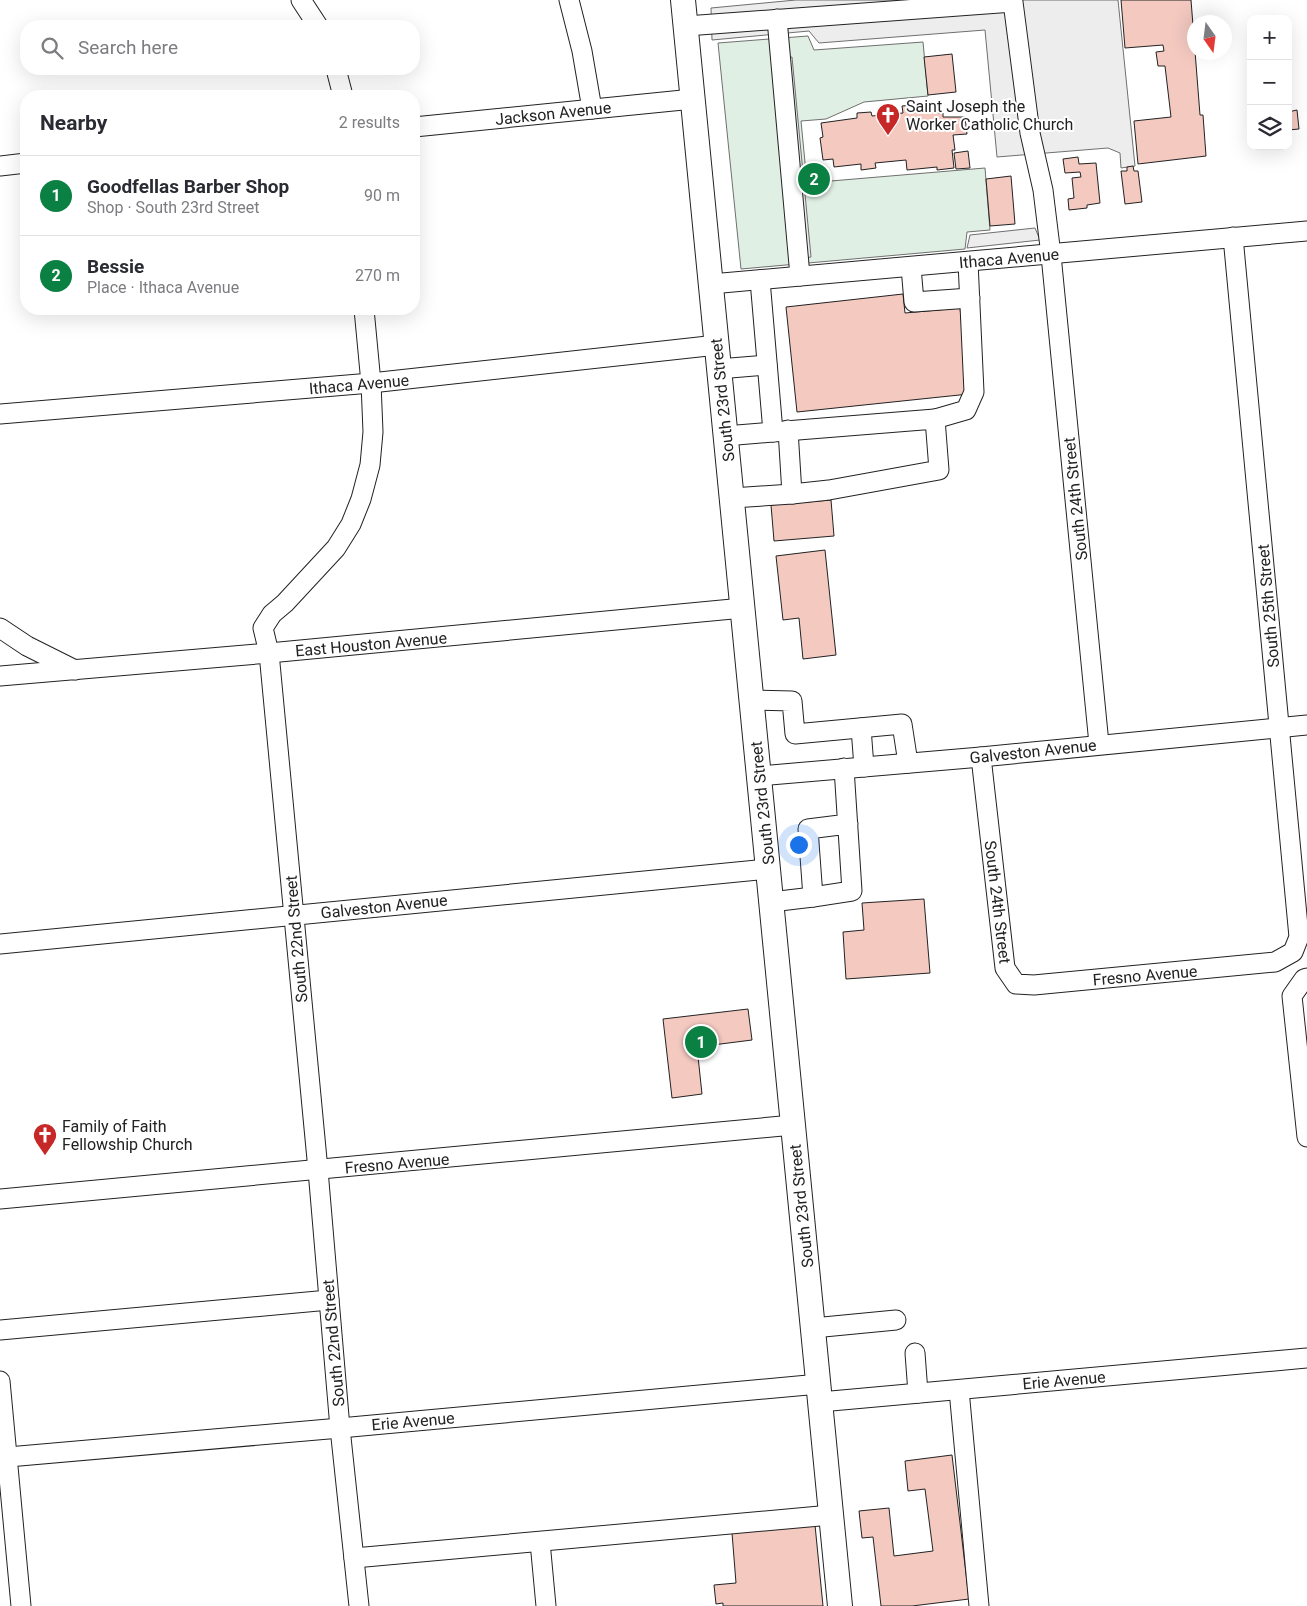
<!DOCTYPE html>
<meta charset="utf-8">
<style>
:root{--surface:#fff;--page:#f7f7f7;--text:#2b2b33;--muted:#7c7c81;--line:#e1e1e2;--accent:#0b8043}
body{margin:0;font-family:Roboto,sans-serif;background:var(--page);color:var(--text)}
.controls{position:absolute;right:15px;top:15px;display:grid;overflow:hidden;border-radius:10px;box-shadow:0 5px 20px #0002}
.controls button{width:45px;height:45px;display:grid;place-items:center;padding:0;border:0;border-bottom:1px solid var(--line);background:var(--surface);color:var(--text);font:25px sans-serif}
.compass{position:absolute;left:1187px;top:15px;width:45px;height:45px;border-radius:50%;background:var(--surface);box-shadow:0 5px 20px #0002;rotate:166deg}
.you{position:absolute;left:798px;top:844px;width:18px;height:18px;margin:-12px;border:4px solid #fff;border-radius:50%;background:#1a73e8;box-shadow:0 0 0 8px #1a73e833}
.badge{display:grid;place-items:center;width:32px;height:32px;border-radius:50%;background:var(--accent);color:#fff;font-size:16px;font-weight:700}
.pin{position:absolute;translate:-50% -50%;border:2px solid #fff;box-shadow:0 1px 5px #0006}
.list{margin:0;padding:0;list-style:none}
h2{display:flex;justify-content:space-between;align-items:center;height:65px;margin:0;padding:0 20px;font-size:21px}
h2 small{font-size:16px;font-weight:400;color:var(--muted)}
.list li{display:grid;grid-template-columns:32px 1fr auto;gap:15px;align-items:center;box-sizing:border-box;height:80px;padding:0 20px;border-top:1px solid var(--line)}
.list b{display:block;font-size:19px;white-space:nowrap}
.list p{margin:0;font-size:16px;white-space:nowrap;color:var(--muted)}
.list em{font-size:16px;font-style:normal;color:var(--muted)}
.icon{flex:none;width:28px;height:28px;fill:none;stroke:currentColor;stroke-width:2;stroke-linecap:round;stroke-linejoin:round}
.map{position:relative;flex:none;width:1307px;height:1606px;overflow:hidden}
.search{position:absolute;background:var(--surface);box-shadow:0 5px 20px #0002;left:20px;top:20px;width:400px;height:55px;display:flex;align-items:center;gap:12px;box-sizing:border-box;padding:0 18px;border-radius:20px;color:var(--muted);font-size:19px}
.panel{position:absolute;background:var(--surface);box-shadow:0 5px 20px #0002;left:20px;top:90px;width:400px;height:225px;border-radius:20px}
.map>svg:first-child{display:block}
</style>
<div class="map">
<svg width="1307" height="1606" viewBox="0 0 1307 1606">
<rect width="100%" height="100%" fill="#fff"/>
<polygon fill="#e0efe3" stroke="#6f6f6f" points="808,36 814,50 923,42 928,96 864,102 826,119 801,121 807,183 985,168 990,230 967,232 965,249 741,269 718,43"/>
<g fill="#ededed" stroke="#6f6f6f">
<polygon points="796,0 1118,0 1135,166 1121,168 1120,153 1108,148 997,157 985,30 819,43 809,31 712,40 711,8"/>
<polygon points="792,57 811,257 805,258 785,58"/>
<polygon points="1035,228 1040,240 967,248 970,235"/>
</g>
<g fill="#f3c9c0" stroke="#222">
<polygon points="1121,0 1191,0 1200,115 1203,115 1206,156 1138,164 1134,121 1171,117 1165,66 1158,66 1156,52 1164,51 1163,45 1125,48"/>
<polygon points="952,54 956,92 928,95 924,57"/>
<polygon points="933,103 934,111 937,110 938,113 943,113 943,117 965,117 967,134 953,135 955,150 952,150 954,168 937,170 937,167 907,170 906,160 875,163 876,168 861,170 861,164 834,167 833,159 823,160 820,138 823,137 821,123 857,118 857,113 871,112 872,116 903,113 902,106"/>
<polygon points="1297,110 1299,129 1288,130 1288,112"/>
<polygon points="968,151 970,168 956,169 954,153"/>
<polygon points="1078,157 1079,164 1096,163 1100,203 1087,205 1087,208 1069,210 1068,199 1074,198 1072,178 1081,177 1080,172 1065,173 1063,159"/>
<polygon points="1133,166 1134,171 1138,171 1142,202 1125,204 1121,171 1127,171 1127,167"/>
<polygon points="1011,176 1015,224 990,226 986,179"/>
<polygon points="903,294 905,313 960,308 969,394 797,412 786,307"/>
<polygon points="831,500 834,536 774,541 771,505"/>
<polygon points="825,550 836,655 803,659 799,618 783,620 776,556"/>
<polygon points="924,899 930,973 846,979 843,932 864,930 862,903"/>
<polygon points="748,1009 752,1040 697,1047 702,1094 672,1098 663,1019"/>
<polygon points="952,1455 969,1599 912,1606 881,1606 873,1537 862,1538 859,1511 889,1508 894,1556 933,1551 925,1489 908,1491 905,1461"/>
<polygon points="815,1525 823,1606 723,1606 723,1603 716,1604 714,1585 736,1583 732,1533"/>
</g>
<g fill="none" stroke-linecap="round" stroke-linejoin="round">
<g stroke="#222" stroke-width="21">
<g id="minor">
<polyline points="301,0 318,26"/>
<polyline points="569,0 582,51 592,109"/>
<polyline points="777,19 800,276"/>
<polyline points="686,26 1013,2 1030,133 1043,190 1051,255 1099,744"/>
<polyline points="336,69 343,96"/>
<polyline points="414,127 693,99"/>
<polyline points="0,166 26,163"/>
<polyline points="911,267 914,302 970,298"/>
<polyline points="760,280 773,432 935,419 939,470 829,490 792,494"/>
<polyline points="711,284 1307,231"/>
<polyline points="718,369 767,365"/>
<polyline points="0,414 371,383 717,345"/>
<polyline points="935,419 966,410 974,392 968,262"/>
<polyline points="725,436 773,432"/>
<polyline points="732,498 792,494 788,430"/>
<polyline points="0,628 27,646 75,670"/>
<polyline points="0,676 269,653 743,608"/>
<polyline points="752,700 792,701 795,734 902,724 908,763"/>
<polyline points="861,728 864,767"/>
<polyline points="981,757 1005,968 1016,984 1034,985 1275,962 1293,952 1299,937 1233,237"/>
<polyline points="844,768 852,891 813,897 808,829 848,824"/>
<polyline points="759,776 981,757 1307,725"/>
<polyline points="771,902 813,897"/>
<polyline points="0,944 768,869"/>
<polyline points="1307,978 1304,979 1292,996 1307,1137"/>
<polyline points="0,1199 793,1125"/>
<polyline points="813,1328 896,1320"/>
<polyline points="0,1330 329,1300"/>
<polyline points="915,1353 918,1393"/>
<polyline points="0,1381 21,1606"/>
<polyline points="959,1390 979,1606"/>
<polyline points="820,1402 1307,1358"/>
<polyline points="8,1457 340,1428 819,1384"/>
<polyline points="540,1542 546,1606"/>
<polyline points="354,1558 831,1515"/>
<polyline points="359,1606 340,1428 318,1170 269,653 263,628 272,614 285,603 336,548 351,524 361,499 370,465 373,432 371,383 364,309"/>
</g>
</g>
<g stroke="#222" stroke-width="26">
<polyline id="major" points="683,0 840,1606"/>
</g>
<use href="#minor" stroke="#fff" stroke-width="19"/>
<use href="#major" stroke="#fff" stroke-width="24"/>
</g>
<defs>
<g id="church-pin" transform="scale(1.25)"><path d="M0 17L-7.5 6A9.5 9.5 0 1 1 7.5 6Z" fill="#c62828" stroke="#fff"/><path d="M-1.2-6h2.4v3.5h3.3v2.4h-3.3V6h-2.4V-.1h-3.3v-2.4h3.3Z" fill="#fff"/></g>
</defs>
<g fill-rule="evenodd">
<use href="#church-pin" x="888" y="115"/>
<use href="#church-pin" x="45" y="1135"/>
</g>
<g text-anchor="middle" stroke-width="4" stroke-linejoin="round" paint-order="stroke">
<g font-size="16" fill="#222" stroke="#fff" text-anchor="start">
<text x="906" y="112">Saint Joseph the<tspan x="906" dy="18">Worker Catholic Church</tspan></text>
<text x="62" y="1132">Family of Faith<tspan x="62" dy="18">Fellowship Church</tspan></text>
</g>
<g font-size="16" fill="#222" stroke="#fff">
<text transform="translate(553 113) rotate(-6)" y="6">Jackson Avenue</text>
<text transform="translate(1009 258) rotate(-5)" y="6">Ithaca Avenue</text>
<text transform="translate(359 384) rotate(-5)" y="6">Ithaca Avenue</text>
<text transform="translate(722 400) rotate(-96)" y="6">South 23rd Street</text>
<text transform="translate(1075 499) rotate(-96)" y="6">South 24th Street</text>
<text transform="translate(1268 606) rotate(-95)" y="6">South 25th Street</text>
<text transform="translate(371 644) rotate(-5)" y="6">East Houston Avenue</text>
<text transform="translate(1033 751) rotate(-6)" y="6">Galveston Avenue</text>
<text transform="translate(762 803) rotate(-96)" y="6">South 23rd Street</text>
<text transform="translate(998 902) rotate(83)" y="6">South 24th Street</text>
<text transform="translate(384 906) rotate(-6)" y="6">Galveston Avenue</text>
<text transform="translate(296 939) rotate(-95)" y="6">South 22nd Street</text>
<text transform="translate(1145 975) rotate(-5)" y="6">Fresno Avenue</text>
<text transform="translate(397 1163) rotate(-5)" y="6">Fresno Avenue</text>
<text transform="translate(801 1206) rotate(-96)" y="6">South 23rd Street</text>
<text transform="translate(333 1343) rotate(-95)" y="6">South 22nd Street</text>
<text transform="translate(1064 1380) rotate(-5)" y="6">Erie Avenue</text>
<text transform="translate(413 1421) rotate(-5)" y="6">Erie Avenue</text>
</g>
</g>
</svg>
<div class="controls">
<button>+</button>
<button>−</button>
<button><svg class="icon" aria-label="layers" viewBox="0 0 24 24"><path d="M12 4l9 5-9 5-9-5zM3 14l9 5 9-5"/></svg></button>
</div>
<svg class="compass" viewBox="-18 -18 36 36"><path d="M0-13l5 13h-10z" fill="#e53935"/><path d="M0 13l5-13h-10z" fill="#7c7c81"/></svg>
<div class="you"></div>
<div class="pin badge" style="left:701px;top:1042px">1</div>
<div class="pin badge" style="left:814px;top:179px">2</div>
<div class="search"><svg class="icon" aria-label="search" viewBox="0 0 24 24"><circle cx="10" cy="10" r="6"/><path d="M15 15l6 6"/></svg>Search here</div>
<section class="panel">
<h2>Nearby<small>2 results</small></h2>
<ul class="list">
<li><span class="badge">1</span><div><b>Goodfellas Barber Shop</b><p>Shop · South 23rd Street</p></div><em>90 m</em></li>
<li><span class="badge">2</span><div><b>Bessie</b><p>Place · Ithaca Avenue</p></div><em>270 m</em></li>
</ul>
</section>
</div>
